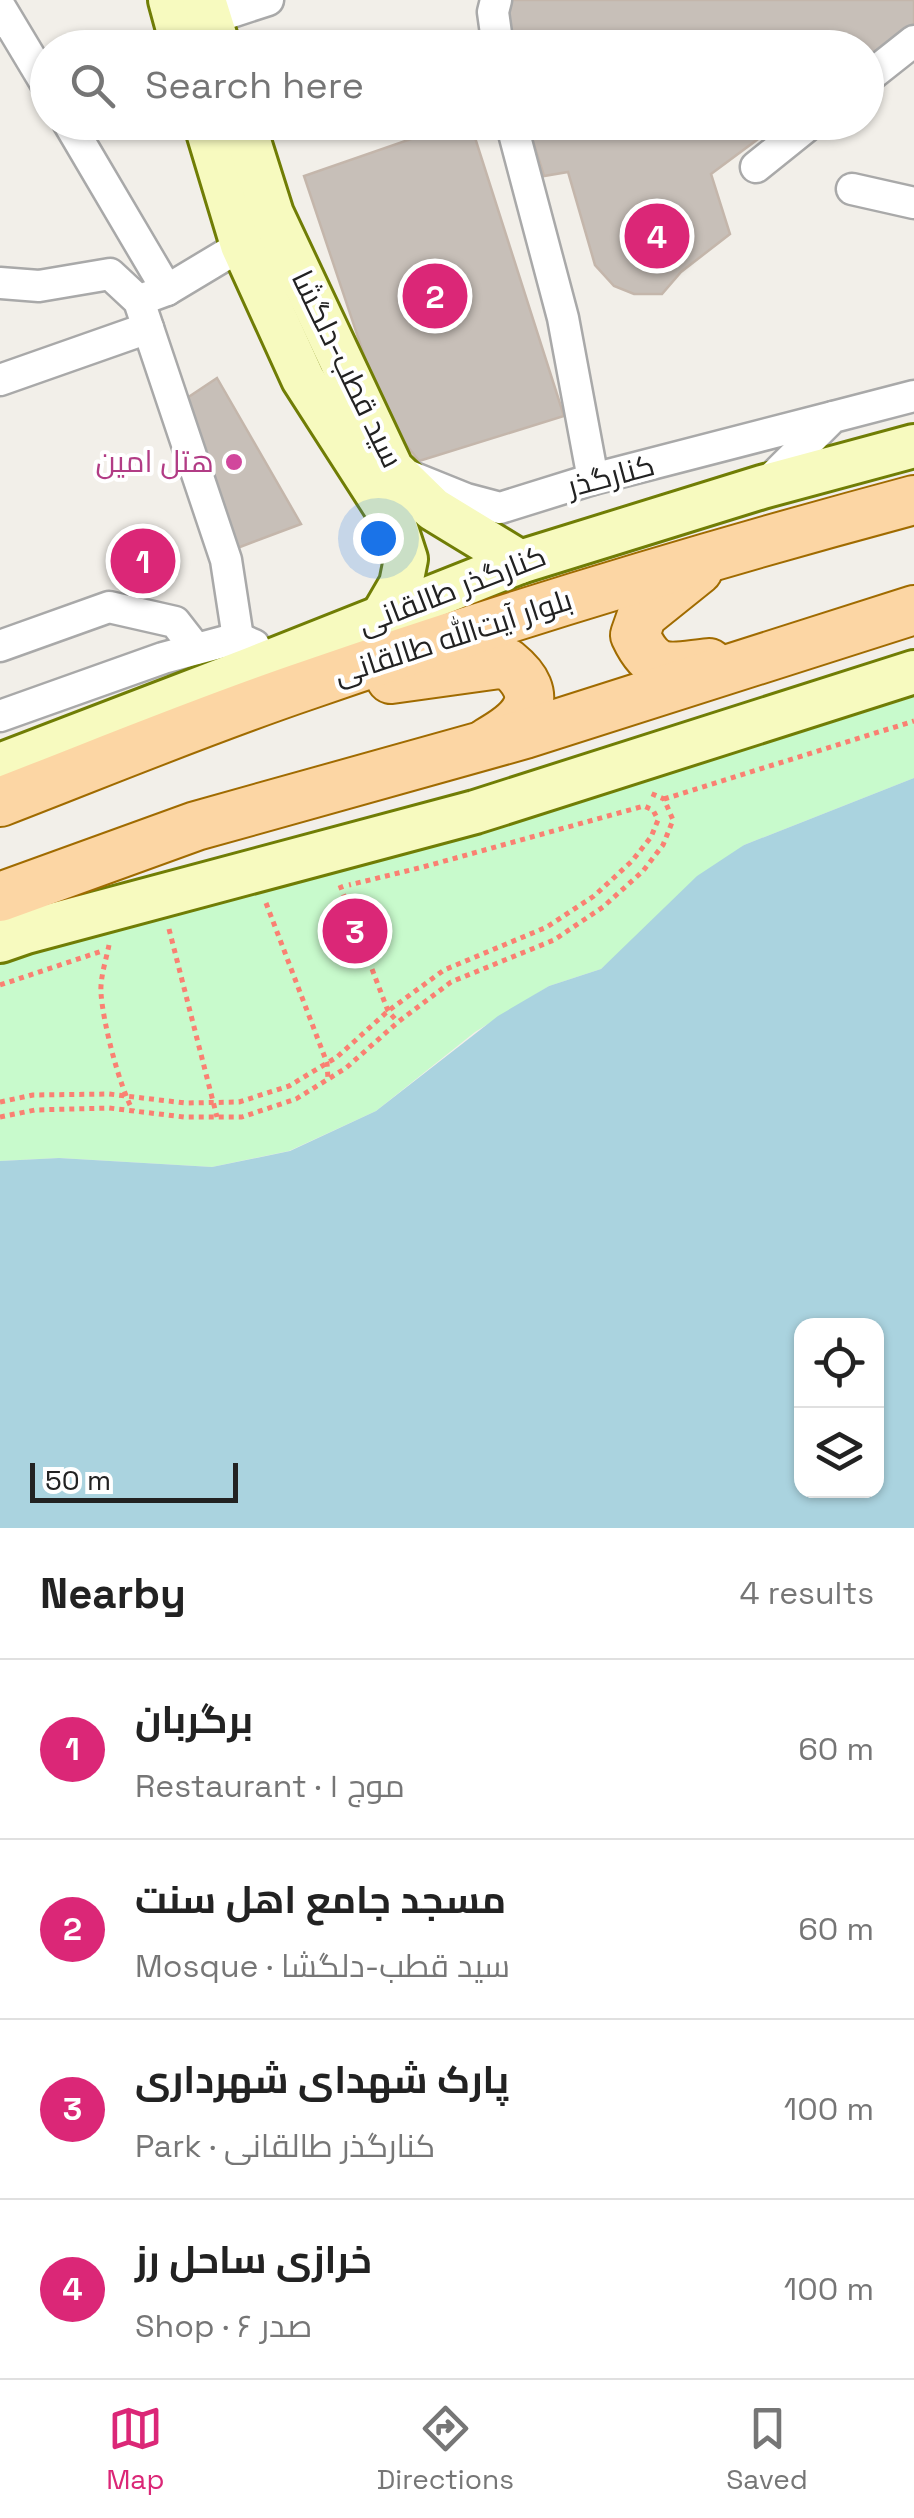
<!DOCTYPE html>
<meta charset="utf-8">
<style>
:root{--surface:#fff;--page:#f6f6f6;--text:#222;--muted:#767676;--line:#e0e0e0;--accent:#db2777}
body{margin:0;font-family:"Space Grotesk",Cairo,sans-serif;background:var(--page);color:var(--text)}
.controls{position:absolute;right:30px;bottom:30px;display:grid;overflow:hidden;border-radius:20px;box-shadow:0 2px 8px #0004}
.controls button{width:90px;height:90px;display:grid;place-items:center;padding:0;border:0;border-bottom:2px solid var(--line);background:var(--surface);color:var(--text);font:50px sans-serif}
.scale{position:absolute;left:30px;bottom:25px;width:208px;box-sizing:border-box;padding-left:10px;border:5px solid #222;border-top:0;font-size:28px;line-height:35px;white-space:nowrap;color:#222;-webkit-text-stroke:8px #fff;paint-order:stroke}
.you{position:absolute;left:378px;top:538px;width:35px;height:35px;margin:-25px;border:8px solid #fff;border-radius:50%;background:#1a73e8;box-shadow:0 0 0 15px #1a73e833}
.badge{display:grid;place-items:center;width:65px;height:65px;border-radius:50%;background:var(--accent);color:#fff;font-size:32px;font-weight:700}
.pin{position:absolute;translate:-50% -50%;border:5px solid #fff;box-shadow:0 2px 10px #0006}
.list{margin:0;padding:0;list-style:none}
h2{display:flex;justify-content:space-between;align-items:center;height:130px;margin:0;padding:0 40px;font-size:42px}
h2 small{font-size:32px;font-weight:400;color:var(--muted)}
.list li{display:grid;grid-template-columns:65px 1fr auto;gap:30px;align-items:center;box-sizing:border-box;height:180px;padding:0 40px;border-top:2px solid var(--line)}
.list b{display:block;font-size:38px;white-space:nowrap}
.list p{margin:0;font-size:32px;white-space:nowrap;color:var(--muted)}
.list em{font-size:32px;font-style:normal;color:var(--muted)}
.icon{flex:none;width:55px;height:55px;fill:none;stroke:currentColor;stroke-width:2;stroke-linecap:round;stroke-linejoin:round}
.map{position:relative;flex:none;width:914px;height:1528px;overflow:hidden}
.search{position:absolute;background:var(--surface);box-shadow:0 2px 8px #0004;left:30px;right:30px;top:30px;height:110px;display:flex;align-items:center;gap:25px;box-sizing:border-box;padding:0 35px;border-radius:55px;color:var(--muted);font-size:38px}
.sheet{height:850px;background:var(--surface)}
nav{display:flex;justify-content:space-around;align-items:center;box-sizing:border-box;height:140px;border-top:2px solid var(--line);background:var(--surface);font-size:28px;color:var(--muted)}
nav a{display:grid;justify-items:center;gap:5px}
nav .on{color:var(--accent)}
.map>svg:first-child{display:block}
</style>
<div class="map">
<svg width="914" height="1528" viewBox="0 0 914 1528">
<rect width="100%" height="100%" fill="#f2efe9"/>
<polygon fill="#c8facc" points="914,697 914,778 744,845 601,969 549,986 475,1032 376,1111 289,1151 212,1167 59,1158 0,1161 0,956 389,848 680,771"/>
<path fill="#aad3df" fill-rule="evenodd" d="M914,778V1528H0V1161L59,1158L212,1167L290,1151L376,1111L498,1016L549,986L601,969L697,876L744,845ZM802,1326H876V1490H802Z"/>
<g fill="#c7bfb8" stroke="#c4b6ab" stroke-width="2.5">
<polygon points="509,0 914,0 914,24 866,59 866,48 505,48"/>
<polygon points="388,38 387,48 303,48 331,43"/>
<polygon points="460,122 470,122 564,416 419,461 385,418 304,176"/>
<polygon points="527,122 781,122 711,174 730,234 681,272 662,294 634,294 614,286 595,265 568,172 544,176"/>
<polygon points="217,378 301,524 232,550 184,400"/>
</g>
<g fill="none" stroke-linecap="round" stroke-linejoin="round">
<g stroke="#a9a9a9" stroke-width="35">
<g id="street">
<polyline points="496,0 493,12 498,48"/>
<polyline points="0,7 48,87"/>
<polyline points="210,19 268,0"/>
<polyline points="866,79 914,41"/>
<polyline points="68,122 167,290"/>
<polyline points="511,122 563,318 593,479"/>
<polyline points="756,167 812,122"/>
<polyline points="852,189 914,203"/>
<polyline points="0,283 39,286 110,274 139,301 226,560 238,638"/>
<polyline points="148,297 167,290 242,245"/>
<polyline points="0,380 148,328"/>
<polyline points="409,476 466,499 500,508 593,479 833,417"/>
<polyline points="767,483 833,417 914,396"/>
<polyline points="0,646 109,607 175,622 196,649"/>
<polyline points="0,716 163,658 238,638 254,645"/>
</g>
</g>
<g stroke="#707d05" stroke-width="48">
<g id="secondary">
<polyline points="170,0 183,48"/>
<polyline points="204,0 219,48"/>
<polyline points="205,122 242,245 303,379 393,519 406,559 401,584 383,615"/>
<polyline points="243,122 272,214 392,469 433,509 520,562"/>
<polyline points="0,765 253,668 520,562 762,487 914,446"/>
<polyline points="0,941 26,932 475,812 914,672"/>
</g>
</g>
<g stroke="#a06b00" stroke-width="52">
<g id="primary">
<path d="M698,570L642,615L635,635C654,676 670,667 709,663"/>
<path d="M391,679L507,663C549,697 525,721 488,742"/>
<path d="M0,802C101,763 202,721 305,686C506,616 709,555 914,500"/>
<polyline points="0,897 196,826 525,734 914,610"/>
</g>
</g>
<g stroke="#fa8072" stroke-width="5" stroke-dasharray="5 5" stroke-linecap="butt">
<polyline points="664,799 914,721"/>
<polyline points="340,885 388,1011 397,1021"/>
<polyline points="266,903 327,1063 328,1079"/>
<polyline points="169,929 217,1117"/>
<path d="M109,945C106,960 100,978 101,993C103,1023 119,1085 133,1111"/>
<polyline points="0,985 102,951"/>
<polyline points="0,1102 33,1095 109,1094 185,1103 239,1102 289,1086 337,1057 388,1011 444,970 547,927 594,896 632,861 651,837 658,820 653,810 644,806 423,867 349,885"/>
<polyline points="0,1117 35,1110 109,1108 184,1117 242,1117 296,1099 346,1068 398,1022 451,982 554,940 603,907 643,871 663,845 673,820 664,799 650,793"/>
</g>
<use href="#street" stroke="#fff" stroke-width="30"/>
<use href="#secondary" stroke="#f7fabf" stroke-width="42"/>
<use href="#primary" stroke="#fcd6a4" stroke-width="48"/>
</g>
<circle fill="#d1479c" stroke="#fff" stroke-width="4" cx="234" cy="462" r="10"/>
<g text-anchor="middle" stroke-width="8" stroke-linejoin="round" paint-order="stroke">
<g font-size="30" fill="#222" stroke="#fff">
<text transform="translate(347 369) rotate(64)" y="10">سید قطب-دلگشا</text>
<text transform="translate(611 476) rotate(-15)" y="10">کنارگذر</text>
<text transform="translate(452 590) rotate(-21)" y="10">کنارگذر طالقانی</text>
<text transform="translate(453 637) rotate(-18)" y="10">بلوار آیت‌الله طالقانی</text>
</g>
<g font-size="30" fill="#b23c85" stroke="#fff" text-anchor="end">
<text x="214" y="472">هتل امین</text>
</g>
</g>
</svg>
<div class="controls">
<button><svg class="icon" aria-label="locate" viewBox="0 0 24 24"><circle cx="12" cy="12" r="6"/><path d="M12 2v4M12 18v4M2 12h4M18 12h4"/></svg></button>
<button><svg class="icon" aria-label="layers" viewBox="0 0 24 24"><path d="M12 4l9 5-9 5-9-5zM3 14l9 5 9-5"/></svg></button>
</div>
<div class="scale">50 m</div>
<div class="you"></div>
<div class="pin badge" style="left:143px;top:561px">1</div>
<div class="pin badge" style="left:435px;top:296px">2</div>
<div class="pin badge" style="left:355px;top:931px">3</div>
<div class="pin badge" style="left:657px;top:236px">4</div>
<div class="search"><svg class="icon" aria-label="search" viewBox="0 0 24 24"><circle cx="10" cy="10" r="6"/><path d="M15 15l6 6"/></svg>Search here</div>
</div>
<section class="sheet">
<h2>Nearby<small>4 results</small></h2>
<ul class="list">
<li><span class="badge">1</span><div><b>برگربان</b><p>Restaurant · موج ۱</p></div><em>60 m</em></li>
<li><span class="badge">2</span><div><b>مسجد جامع اهل سنت</b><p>Mosque · سید قطب-دلگشا</p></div><em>60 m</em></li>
<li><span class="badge">3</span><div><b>پارک شهدای شهرداری</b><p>Park · کنارگذر طالقانی</p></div><em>100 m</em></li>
<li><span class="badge">4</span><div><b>خرازی ساحل رز</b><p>Shop · صدر ۶</p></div><em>100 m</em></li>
</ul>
</section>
<nav>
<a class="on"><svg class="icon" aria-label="map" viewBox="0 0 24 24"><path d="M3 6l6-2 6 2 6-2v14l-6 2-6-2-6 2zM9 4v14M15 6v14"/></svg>Map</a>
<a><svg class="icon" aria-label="directions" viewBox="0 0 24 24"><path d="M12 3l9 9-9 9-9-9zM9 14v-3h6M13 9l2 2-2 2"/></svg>Directions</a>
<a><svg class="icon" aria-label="saved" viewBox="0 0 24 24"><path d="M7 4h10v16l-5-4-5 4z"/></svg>Saved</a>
</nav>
